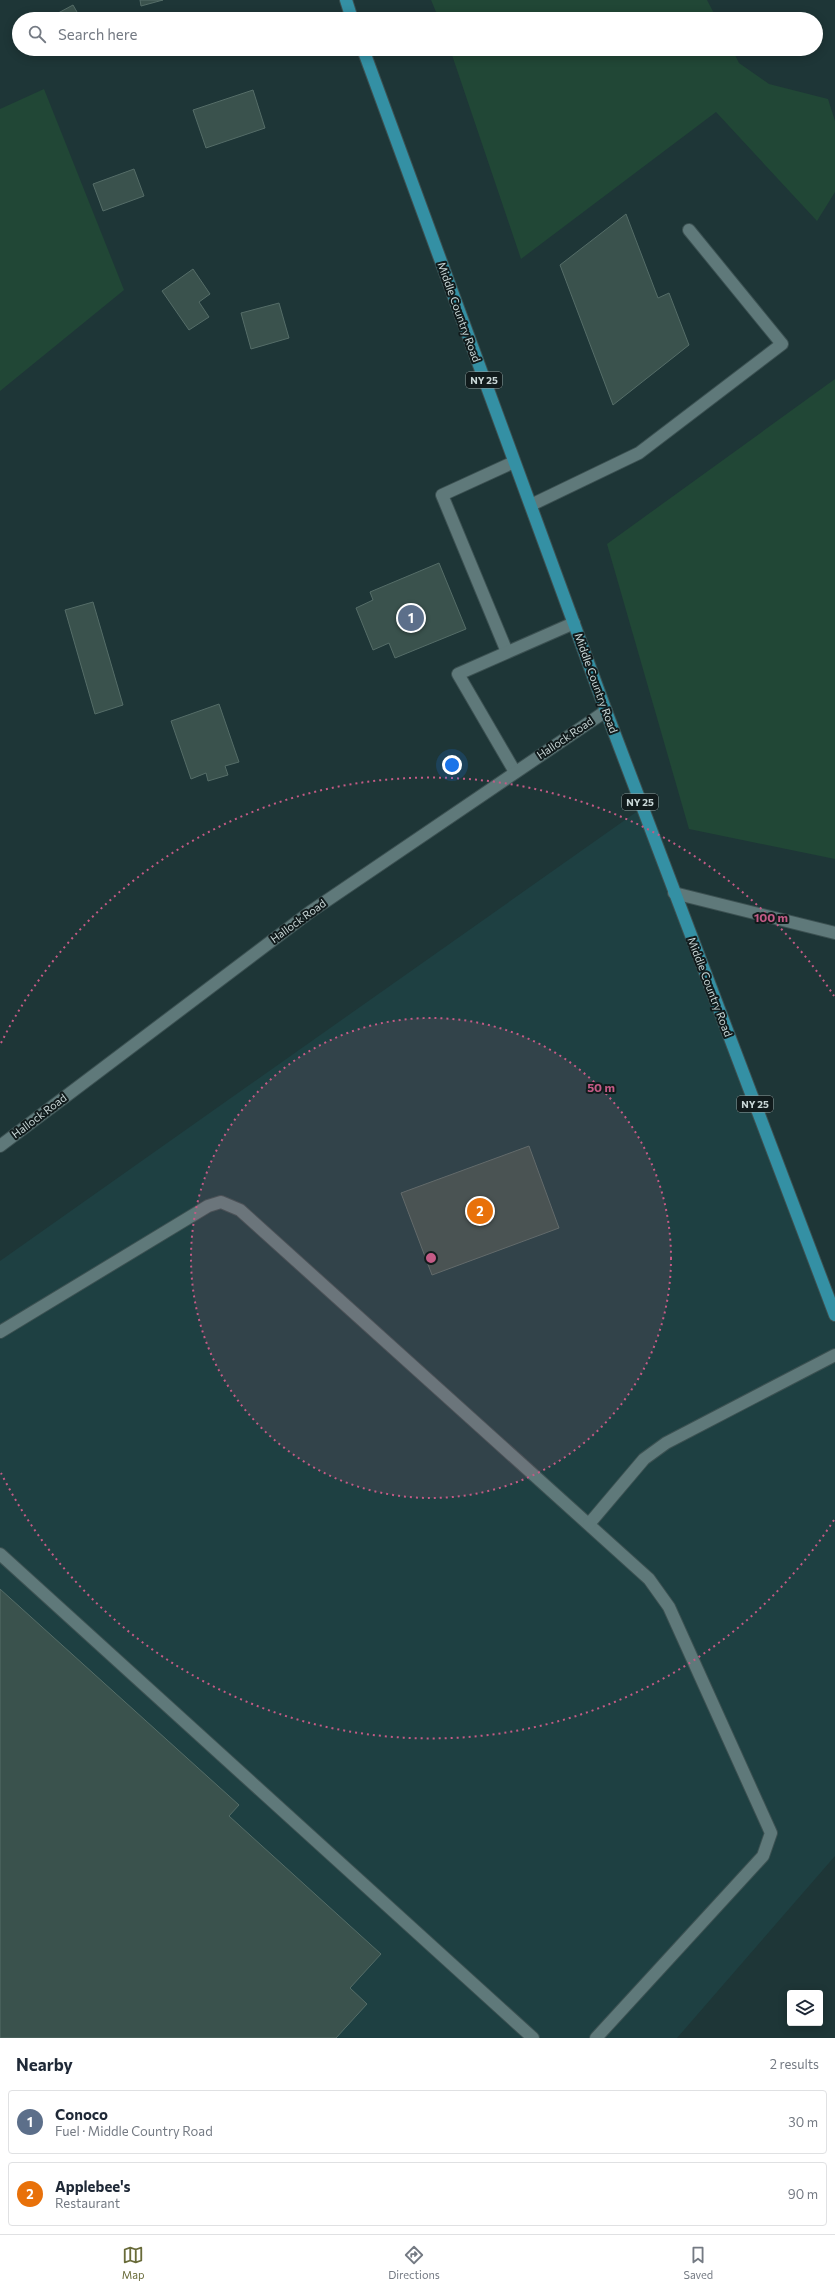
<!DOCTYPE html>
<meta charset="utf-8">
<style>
:root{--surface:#fff;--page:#f2f2f3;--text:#1f2937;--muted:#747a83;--line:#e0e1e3;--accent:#696b3a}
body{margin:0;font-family:Commissioner,sans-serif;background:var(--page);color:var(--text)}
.controls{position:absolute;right:12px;bottom:12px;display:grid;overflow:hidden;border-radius:4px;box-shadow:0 2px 10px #0003}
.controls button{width:36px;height:36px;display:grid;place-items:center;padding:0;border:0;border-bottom:1px solid var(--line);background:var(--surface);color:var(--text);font:20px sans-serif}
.you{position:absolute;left:452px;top:765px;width:14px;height:14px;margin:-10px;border:3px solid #fff;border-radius:50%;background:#1a73e8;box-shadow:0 0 0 6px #1a73e833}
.badge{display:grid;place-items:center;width:26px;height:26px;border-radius:50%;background:var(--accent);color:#fff;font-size:13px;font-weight:700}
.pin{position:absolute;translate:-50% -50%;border:2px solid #fff;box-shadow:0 1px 4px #0006}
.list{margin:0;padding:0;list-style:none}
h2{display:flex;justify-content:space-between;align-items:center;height:52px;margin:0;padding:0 16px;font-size:17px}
h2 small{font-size:13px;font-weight:400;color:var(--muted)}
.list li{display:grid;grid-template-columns:26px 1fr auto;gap:12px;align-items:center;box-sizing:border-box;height:64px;margin:0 8px 8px;padding:0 8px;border:1px solid var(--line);border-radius:4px}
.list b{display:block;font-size:15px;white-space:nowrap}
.list p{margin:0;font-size:13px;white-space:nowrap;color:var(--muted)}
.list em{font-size:13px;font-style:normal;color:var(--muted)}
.icon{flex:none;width:22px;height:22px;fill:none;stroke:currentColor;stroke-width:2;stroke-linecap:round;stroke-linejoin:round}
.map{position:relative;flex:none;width:835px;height:2038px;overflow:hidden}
.search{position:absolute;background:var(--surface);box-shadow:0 2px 10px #0003;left:12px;right:12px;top:12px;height:44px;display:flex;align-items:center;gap:10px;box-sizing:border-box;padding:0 14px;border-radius:22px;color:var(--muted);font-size:15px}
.sheet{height:196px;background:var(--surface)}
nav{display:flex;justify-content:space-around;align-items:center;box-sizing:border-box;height:56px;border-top:1px solid var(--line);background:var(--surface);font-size:11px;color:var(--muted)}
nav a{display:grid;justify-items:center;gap:2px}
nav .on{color:var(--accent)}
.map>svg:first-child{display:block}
</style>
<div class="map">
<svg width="835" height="2038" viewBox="0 0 835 2038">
<rect width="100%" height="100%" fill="#1e3637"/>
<polygon fill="#1e4042" points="642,808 835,1315 835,1856 677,2038 0,2038 0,1261"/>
<g fill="#214736">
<polygon points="431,0 707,0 717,19 439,19"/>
<polygon points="450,49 732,49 739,63 769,84 828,99 835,121 835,192 817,221 716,112 521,259"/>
<polygon points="44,89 124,290 0,391 0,109"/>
<polygon points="835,379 835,859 689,829 607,544"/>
</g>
<g fill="#3a524d" stroke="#556d68">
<polygon points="140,0 163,0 141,6"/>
<polygon points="73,5 81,19 47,19"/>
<polygon points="253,90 265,128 206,148 193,110"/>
<polygon points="134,169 144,196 103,211 93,184"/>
<polygon points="626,214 658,298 669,293 689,345 613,405 560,265"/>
<polygon points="193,269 210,294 199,302 209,317 189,330 162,291"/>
<polygon points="279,303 289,338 251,349 241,313"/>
<polygon points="439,563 466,629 395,658 389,643 373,650 356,608 373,600 370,592"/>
<polygon points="93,602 123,705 95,714 65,610"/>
<polygon points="219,704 239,762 225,766 228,775 208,781 206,773 191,779 171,721"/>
<polygon points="529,1146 559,1228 432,1275 401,1193"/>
<polygon points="0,1589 239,1805 229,1816 381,1954 350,1988 367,2004 336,2038 0,2038"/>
</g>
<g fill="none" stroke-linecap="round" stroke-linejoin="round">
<g stroke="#3c5152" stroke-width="14">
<g id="lane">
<polyline points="531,505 639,453 782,344 689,230"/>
<polyline points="507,652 442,495 514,462"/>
<polyline points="515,772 458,674 574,623"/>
<polyline points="0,1332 208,1206 221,1202 240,1210 649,1579 669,1607 771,1833 763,1856 596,2038"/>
<polyline points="589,1524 644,1459 666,1443 835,1355"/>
<polyline points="0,1554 533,2038"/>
</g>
</g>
<g stroke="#3c5152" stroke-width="14">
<polyline id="street" points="674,893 835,933"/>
</g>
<g stroke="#3c5152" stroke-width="14">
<polyline id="secondary" points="0,1146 310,912 606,711"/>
</g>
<g stroke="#3c5152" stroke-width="14">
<g id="primary">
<polyline points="346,0 352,19"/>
<polyline points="363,49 606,711 835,1315"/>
</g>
</g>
<use href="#lane" stroke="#5f797a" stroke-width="12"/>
<use href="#street" stroke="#5f797a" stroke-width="12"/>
<use href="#secondary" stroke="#5f797a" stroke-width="12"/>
<use href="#primary" stroke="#3490a4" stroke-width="12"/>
</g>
<circle cx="431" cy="1258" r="240" fill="#c45b86" fill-opacity=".12"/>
<g fill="none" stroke="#c45b86" stroke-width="2" stroke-dasharray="2 4">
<circle cx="431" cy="1258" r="240"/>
<path d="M834 1520A481 481 0 0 1 1 1473M1 1043A481 481 0 0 1 834 996"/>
</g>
<g text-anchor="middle" stroke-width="4" stroke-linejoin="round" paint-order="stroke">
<g fill="#111b1c" stroke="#929f9f" stroke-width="1">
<rect x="466" y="372" width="36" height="16" rx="3"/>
<rect x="622" y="794" width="36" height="16" rx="3"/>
<rect x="737" y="1096" width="36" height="16" rx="3"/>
</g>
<g font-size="10" font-weight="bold" fill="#c9d7d7">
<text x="484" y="384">NY 25</text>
<text x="640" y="806">NY 25</text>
<text x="755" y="1108">NY 25</text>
</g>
<g font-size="11" fill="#c9d7d7" stroke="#111b1c">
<text transform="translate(459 312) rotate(70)" y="4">Middle Country Road</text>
<text transform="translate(596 683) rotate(70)" y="4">Middle Country Road</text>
<text transform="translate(565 738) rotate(-34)" y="4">Hallock Road</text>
<text transform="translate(298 921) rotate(-36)" y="4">Hallock Road</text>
<text transform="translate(710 987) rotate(69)" y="4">Middle Country Road</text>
<text transform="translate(39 1116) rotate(-37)" y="4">Hallock Road</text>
</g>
</g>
<circle cx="431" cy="1258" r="6" fill="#c45b86" stroke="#111b1c" stroke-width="2"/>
<g font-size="12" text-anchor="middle" font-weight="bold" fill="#c45b86" stroke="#111b1c" stroke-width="4" stroke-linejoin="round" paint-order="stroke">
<text x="771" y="922">100 m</text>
<text x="601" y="1092">50 m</text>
</g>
</svg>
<div class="controls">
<button><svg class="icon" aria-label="layers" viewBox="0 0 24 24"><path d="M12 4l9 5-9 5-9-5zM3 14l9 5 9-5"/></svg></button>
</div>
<div class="you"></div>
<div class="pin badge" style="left:411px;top:618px;background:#5c6f8a">1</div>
<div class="pin badge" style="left:480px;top:1211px;background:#e8710a">2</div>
<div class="search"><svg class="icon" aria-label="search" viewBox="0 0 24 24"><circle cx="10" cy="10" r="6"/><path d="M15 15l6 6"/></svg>Search here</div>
</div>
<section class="sheet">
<h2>Nearby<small>2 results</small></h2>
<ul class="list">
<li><span class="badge" style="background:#5c6f8a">1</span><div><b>Conoco</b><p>Fuel · Middle Country Road</p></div><em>30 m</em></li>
<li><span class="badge" style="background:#e8710a">2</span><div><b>Applebee's</b><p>Restaurant</p></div><em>90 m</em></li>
</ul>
</section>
<nav>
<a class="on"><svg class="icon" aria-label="map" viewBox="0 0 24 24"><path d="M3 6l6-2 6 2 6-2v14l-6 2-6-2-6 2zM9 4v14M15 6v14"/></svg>Map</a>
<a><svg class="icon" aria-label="directions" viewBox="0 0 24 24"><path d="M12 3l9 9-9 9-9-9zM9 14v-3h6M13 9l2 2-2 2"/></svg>Directions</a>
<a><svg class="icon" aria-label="saved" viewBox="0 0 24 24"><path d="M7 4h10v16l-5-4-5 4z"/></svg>Saved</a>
</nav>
